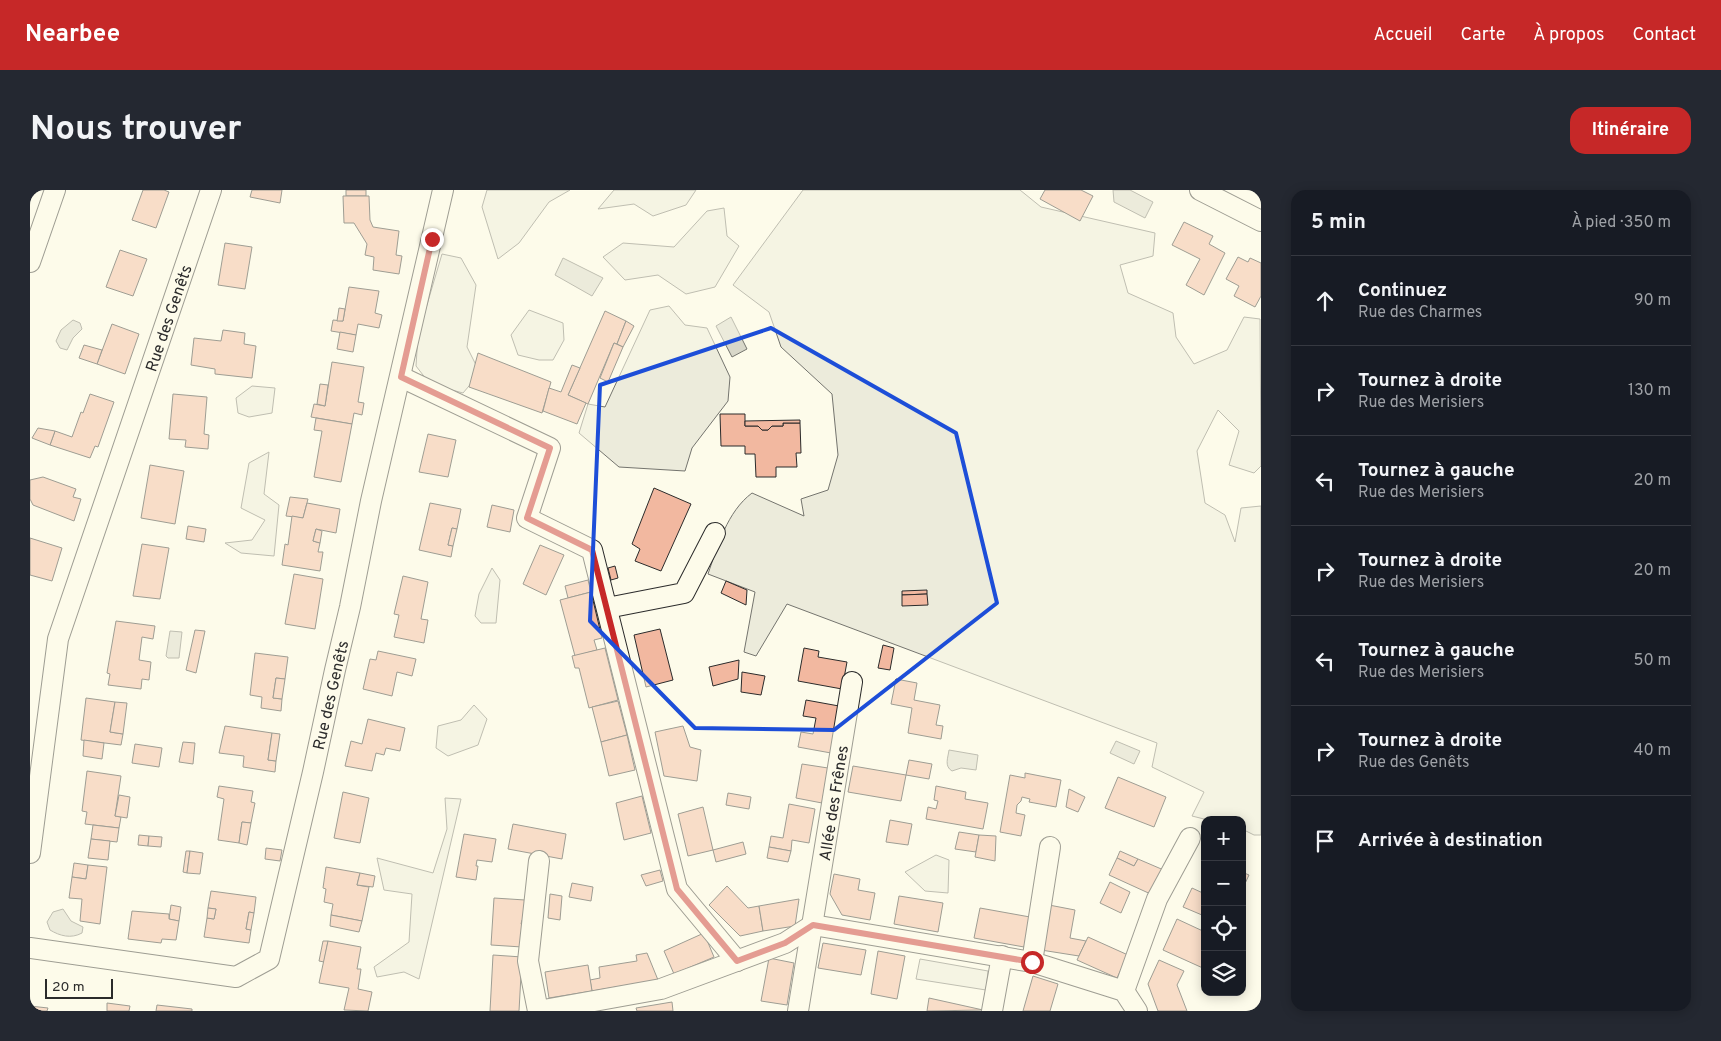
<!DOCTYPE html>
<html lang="fr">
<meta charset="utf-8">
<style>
:root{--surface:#171b24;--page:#242831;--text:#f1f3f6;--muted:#9ea1a6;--line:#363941;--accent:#c62828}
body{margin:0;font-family:Overpass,sans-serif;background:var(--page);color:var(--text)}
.controls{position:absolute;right:15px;bottom:15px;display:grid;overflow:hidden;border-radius:10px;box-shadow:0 2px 12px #0003}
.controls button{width:45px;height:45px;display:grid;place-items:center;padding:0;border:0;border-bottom:1px solid var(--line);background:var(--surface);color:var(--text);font:25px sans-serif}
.scale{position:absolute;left:15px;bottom:12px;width:68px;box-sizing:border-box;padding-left:5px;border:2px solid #2b2b2b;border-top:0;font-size:14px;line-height:18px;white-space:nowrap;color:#2b2b2b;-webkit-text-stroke:4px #fdfbea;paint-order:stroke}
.stop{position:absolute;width:15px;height:15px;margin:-11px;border:4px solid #c62828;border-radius:50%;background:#fff}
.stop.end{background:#c62828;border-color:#fff;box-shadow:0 1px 5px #0008}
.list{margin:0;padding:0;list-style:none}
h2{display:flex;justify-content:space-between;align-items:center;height:65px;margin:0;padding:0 20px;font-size:21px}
h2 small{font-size:16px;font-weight:400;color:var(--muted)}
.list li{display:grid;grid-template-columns:32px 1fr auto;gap:15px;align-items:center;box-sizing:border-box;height:90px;padding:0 20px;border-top:1px solid var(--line)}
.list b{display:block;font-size:19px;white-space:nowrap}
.list p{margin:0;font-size:16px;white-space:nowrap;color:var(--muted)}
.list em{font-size:16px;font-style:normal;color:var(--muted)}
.icon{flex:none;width:28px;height:28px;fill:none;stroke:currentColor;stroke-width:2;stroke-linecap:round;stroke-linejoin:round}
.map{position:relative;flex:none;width:1231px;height:821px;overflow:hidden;border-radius:15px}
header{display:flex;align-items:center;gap:30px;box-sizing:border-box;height:70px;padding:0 25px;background:var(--accent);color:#fff}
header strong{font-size:24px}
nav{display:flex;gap:28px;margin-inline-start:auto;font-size:18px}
.intro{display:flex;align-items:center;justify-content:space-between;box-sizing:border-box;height:120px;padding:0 30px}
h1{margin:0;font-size:35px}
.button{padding:12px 22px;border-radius:15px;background:var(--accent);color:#fff;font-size:18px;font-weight:700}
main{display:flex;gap:30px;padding:0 30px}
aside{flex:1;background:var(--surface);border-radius:15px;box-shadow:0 2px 12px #0003}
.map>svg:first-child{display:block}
</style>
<header>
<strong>Nearbee</strong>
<nav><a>Accueil</a><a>Carte</a><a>À propos</a><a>Contact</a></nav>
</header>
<div class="intro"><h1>Nous trouver</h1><a class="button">Itinéraire</a></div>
<main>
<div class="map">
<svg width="1231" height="821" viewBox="0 0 1231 821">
<rect width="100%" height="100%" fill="#fdfbea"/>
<g fill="#ecebdb" stroke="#74746e">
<polygon points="457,0 540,0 519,12 489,53 468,69 452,17"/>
<polygon points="584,0 666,0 656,15 623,26 604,14 568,19"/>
<path d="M773,0H990L1011,17L1125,43L1123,66L1090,75L1098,103L1143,123L1146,147L1164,174L1197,160L1214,127L1230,129L1231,276L1224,283L1199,275L1209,241L1188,220L1167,261L1175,313L1195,325L1205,352L1211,318L1231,316V645H1224L1212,639V630H1178L1162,626L1174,602L1122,577L1127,553L757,414L726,466L714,462L725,402L678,384C688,355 697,322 722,303L774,326L771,309L798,300L808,265L802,204L751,157L739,122L703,95Z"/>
<polygon points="694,18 697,46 709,56 685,97 656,104 628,85 595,90 573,67 593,53 644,57 677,21"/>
<polygon points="412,64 431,68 446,95 437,157 450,183 433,203 400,194 386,176 388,145"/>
<polygon points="639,116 655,135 677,138 700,187 698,211 662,258 655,281 589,277 549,243 558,214 575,217 620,120"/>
<polygon points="499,120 533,133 534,150 523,170 509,170 488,165 481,145"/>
<polygon points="222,196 245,198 242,223 219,227 208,223 206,208"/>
<polygon points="239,262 234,304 249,315 244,366 211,363 195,353 222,350 235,330 211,318 219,273"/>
<polygon points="462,378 470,390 466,433 451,433 445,426 449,404"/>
<polygon points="444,515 457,529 448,555 418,566 406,558 408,536 431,530"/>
<polygon points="415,608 431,609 389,789 374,782 347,787 344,777 379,752 382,704 354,700 347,668 403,683 417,639"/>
<polygon points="906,665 919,670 918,703 895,701 875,682"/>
<polygon points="890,769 958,781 956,800 886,789"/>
</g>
<g fill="#d8d7c9" stroke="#74746e">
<polygon points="1083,0 1100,0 1123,12 1115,28 1084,12"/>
<polygon points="533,68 573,88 562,106 525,85"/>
<polygon points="701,127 717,159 702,167 686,136"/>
<polygon points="43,130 50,133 52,139 43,148 37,160 30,158 26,151 31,140"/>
<polygon points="140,441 152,442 149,468 138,468 136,466"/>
<polygon points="1086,551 1110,561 1104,574 1080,563"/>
<path d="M919,560L948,565L946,580L931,578L922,581C914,576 918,568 919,560Z"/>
<path d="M33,719L41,731L53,737L52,743C41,749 30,746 20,740L17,732L23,722Z"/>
</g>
<g fill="#f2b8a0" stroke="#2b2b2b">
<polygon points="113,0 134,0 139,2 126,38 102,30"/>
<polygon points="222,0 252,0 250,13 220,7"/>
<rect x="316" y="0" width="20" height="6"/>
<polygon points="1015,0 1051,0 1063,6 1050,31 1010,9"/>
<polygon points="313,6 339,6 340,30 343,37 369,41 366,65 372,66 369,84 343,80 344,67 335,65 337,54 324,33 314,33"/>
<polygon points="1154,32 1183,46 1179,54 1195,63 1174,105 1156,95 1170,69 1142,55"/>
<polygon points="195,53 222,57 215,99 188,95"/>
<polygon points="90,60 117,69 103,106 76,97"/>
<polygon points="1208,67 1218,72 1220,68 1231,73 1231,106 1225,117 1204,106 1209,96 1196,89"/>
<polygon points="319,97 349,101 345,123 352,125 349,138 328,134 326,145 301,141 303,130 313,131"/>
<polygon points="309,118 315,119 313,131 307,131"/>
<polygon points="575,121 596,131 587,154 584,153 558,214 538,205"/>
<polygon points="596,131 604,136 593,157 587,154"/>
<polygon points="82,134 109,144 95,184 67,174"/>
<polygon points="193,140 215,143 214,154 226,156 222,188 185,184 185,179 161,175 164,148 191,151"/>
<polygon points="310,142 326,145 323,162 307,159"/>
<polygon points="584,153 593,157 578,192 570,188"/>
<polygon points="54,155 72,160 67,174 49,168"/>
<polygon points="448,163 521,192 512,223 439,197"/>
<polygon points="302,172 334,177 328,212 334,213 332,225 324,223 322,234 281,227 284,214 295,216"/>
<polygon points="542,175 550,178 538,205 556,213 547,234 513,221 519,198 531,202"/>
<polygon points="290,194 298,195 295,216 287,214"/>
<polygon points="60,204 84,212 68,257 65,256 60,268 20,255 25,241 42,247 51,222 53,223"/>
<polygon points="143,204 177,207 174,244 179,245 178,259 155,257 156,250 139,249"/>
<polygon points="690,224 715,224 715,236 728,236 732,240 738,240 742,236 753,236 753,233 770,233 771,263 766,263 767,277 746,277 746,287 726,287 725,264 715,264 715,256 691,256"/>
<polygon points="286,228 322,234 311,292 284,287 292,241 284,240"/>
<polygon points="770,230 770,233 753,233 753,236 742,236 738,240 732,240 728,236 715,236 715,231"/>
<polygon points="8,238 25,241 20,255 2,248"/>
<polygon points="398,244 426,250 418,287 389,282"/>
<polygon points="120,275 154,281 145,334 111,328"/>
<polygon points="13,287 46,299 43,307 51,309 44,331 3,315 0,309 0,290"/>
<polygon points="624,298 661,314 631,381 605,371 610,359 602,354"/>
<polygon points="260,307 278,309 273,328 256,326"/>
<polygon points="277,313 310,319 306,343 286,339 283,351 290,353 288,362 293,362 290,381 252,375 255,354 258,355 262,326 273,328"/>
<polygon points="400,313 431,319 427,339 422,338 418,355 423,356 421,367 389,360"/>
<polygon points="462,315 484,320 480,342 457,337"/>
<polygon points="158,336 176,339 174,352 156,349"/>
<polygon points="422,338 427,339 423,356 418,355"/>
<polygon points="286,339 292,341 290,353 283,351"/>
<polygon points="0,348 32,358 22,391 0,385"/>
<polygon points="112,354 139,358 130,409 103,406"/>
<polygon points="510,355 534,365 516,405 493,394"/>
<polygon points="585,376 588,388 581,390 578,378"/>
<polygon points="264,384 293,389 285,439 255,434"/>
<polygon points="373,386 398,392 391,429 398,430 394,453 364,447 369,425 364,424"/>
<polygon points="558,390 561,402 538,408 535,396"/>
<polygon points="696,391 717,400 716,415 691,403"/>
<polygon points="897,400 897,404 872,405 872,401"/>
<polygon points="561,402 572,448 564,450 567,460 545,466 530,410"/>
<polygon points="897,404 898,415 872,416 872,405"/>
<polygon points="86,431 125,436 123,449 112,447 109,470 121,472 119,490 112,489 111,499 78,495 80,484 77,483"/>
<polygon points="630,439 643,490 616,497 604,445"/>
<polygon points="165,440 175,441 166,483 156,480"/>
<polygon points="853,455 864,458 860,480 848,478"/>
<polygon points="575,458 588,510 559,518 549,478 545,478 542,466"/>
<polygon points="774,458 789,461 788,467 817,472 812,499 768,491"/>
<polygon points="348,461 386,469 382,486 367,482 362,506 333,499 340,469 346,470"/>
<polygon points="225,463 258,467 255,489 246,488 243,508 252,509 251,521 231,518 232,507 220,505"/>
<polygon points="709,470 708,489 683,496 679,477"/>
<polygon points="712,482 735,486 731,505 711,502"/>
<polygon points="246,488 255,489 252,509 243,508"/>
<polygon points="866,489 887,493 884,510 910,515 906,535 913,536 911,549 878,543 882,518 861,514"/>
<polygon points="56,508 85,512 80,542 93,544 91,555 51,550"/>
<polygon points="776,510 809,516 801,563 768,557 771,542 783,544 786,528 773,526"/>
<polygon points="588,511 597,545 571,552 562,517"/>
<polygon points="85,512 97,513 93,544 80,542"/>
<polygon points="338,529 375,538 370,561 356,558 354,565 346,563 342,581 315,576 321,551 332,554"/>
<polygon points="195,536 242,543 238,570 246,571 245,582 213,577 214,566 189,563"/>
<polygon points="653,536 660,557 671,560 667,591 634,586 625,542"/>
<polygon points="242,543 250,544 246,571 238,570"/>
<polygon points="597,545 605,580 579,586 571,552"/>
<polygon points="54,550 74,553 72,569 53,566"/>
<polygon points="153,552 165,553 163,574 149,572"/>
<polygon points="105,554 132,558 129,577 102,573"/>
<polygon points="879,570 902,574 899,589 876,585"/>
<polygon points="772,574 798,578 792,613 766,608"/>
<polygon points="823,576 876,585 871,611 818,602"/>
<polygon points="57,581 91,586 85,626 91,627 89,638 55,634 57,622 52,621"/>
<polygon points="995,583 1031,590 1026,617 999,612 1000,609 992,607 991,611 987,615 986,623 995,625 991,646 970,642 980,585 995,588"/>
<polygon points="1088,587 1136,607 1124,637 1075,618"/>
<polygon points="189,596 223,601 221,612 225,613 221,633 212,632 209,653 188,650 194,609 187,607"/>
<polygon points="906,596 936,602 935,609 958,613 953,639 896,629 898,617 906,619 908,611 904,610"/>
<polygon points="1039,599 1055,607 1048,622 1036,617"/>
<polygon points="313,602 339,608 330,653 304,648"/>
<polygon points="698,603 721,607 719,619 696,615"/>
<polygon points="89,605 100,607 97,628 85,626"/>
<polygon points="612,606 621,643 594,650 586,613"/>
<polygon points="759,614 785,619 779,653 762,650 761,661 739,657 741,646 753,648"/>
<polygon points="673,617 683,660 658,666 648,624"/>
<polygon points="860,630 882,634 878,655 856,652"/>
<polygon points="212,632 221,633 217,655 209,653"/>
<polygon points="483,634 536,644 532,669 478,659"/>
<polygon points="63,635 89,638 87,652 61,649"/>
<polygon points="929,642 949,645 946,662 925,659"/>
<polygon points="434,644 466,649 462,672 447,670 446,676 448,676 446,690 426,687"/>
<polygon points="109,645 119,646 118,656 108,655"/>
<polygon points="949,645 966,646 965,671 945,667"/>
<polygon points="119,646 132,647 131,657 118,656"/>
<polygon points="61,649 80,651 78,670 58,668"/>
<polygon points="713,652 716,664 686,672 683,660"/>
<polygon points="739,657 761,661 758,672 737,668"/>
<polygon points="236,658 252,660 250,671 235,669"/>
<polygon points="156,661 160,661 157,683 153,682"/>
<polygon points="160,661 173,663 170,684 157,683"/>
<polygon points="1090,661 1108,669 1104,676 1087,668"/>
<polygon points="1087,668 1104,676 1108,669 1136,681 1125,706 1079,685"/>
<polygon points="44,673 58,675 56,689 42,687"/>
<polygon points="58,675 77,677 70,734 50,731 52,709 39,708 42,687 56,689"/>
<polygon points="296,677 330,683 327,695 339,697 332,731 301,725 303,714 294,712 296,699 293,698"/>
<polygon points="630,680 633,691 616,696 611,685"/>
<polygon points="1212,682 1219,685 1212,700"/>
<polygon points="330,683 345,686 343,697 327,695"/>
<polygon points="804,684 830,689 828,700 845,703 840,730 812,725 800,704"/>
<polygon points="1080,692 1100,702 1091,723 1070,713"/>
<polygon points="542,693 563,697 561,711 539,707"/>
<polygon points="697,696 718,718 729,716 733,741 710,746 679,715"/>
<polygon points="1162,698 1175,704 1175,719 1172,725 1153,717"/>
<polygon points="181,701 226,707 224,723 219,722 216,739 221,740 219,753 174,747 177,728 184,729 186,719 178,718"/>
<polygon points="520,704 532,706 530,730 518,728"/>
<polygon points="869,706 913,713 908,742 864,734"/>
<polygon points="464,708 495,710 494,730 492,730 491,734 494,734 492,757 461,755"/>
<polygon points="769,709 765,736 733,741 729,716"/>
<polygon points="141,715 151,717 149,731 139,729"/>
<polygon points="1019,715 1045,720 1040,748 1056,751 1049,766 1011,760"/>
<polygon points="178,718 186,719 184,729 177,728"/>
<polygon points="950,718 1000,727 994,757 944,748"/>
<polygon points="102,721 139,724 139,729 149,731 146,750 132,749 131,753 98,749"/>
<polygon points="219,722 224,723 221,740 216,739"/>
<polygon points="301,725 332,731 329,742 300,736"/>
<polygon points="1147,729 1175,742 1175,779 1133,760"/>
<polygon points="674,743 684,767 644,784 634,761"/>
<polygon points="1058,747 1098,765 1087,788 1047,770"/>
<polygon points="293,751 298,751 294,772 289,771"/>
<polygon points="298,751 331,757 327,779 331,779 328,799 342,802 338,821 314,820 319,798 289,793"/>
<polygon points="793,753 836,760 831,785 788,778"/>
<polygon points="848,761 875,766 867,809 841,804"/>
<polygon points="617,763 628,790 562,801 560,790 570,788 569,777 607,771 606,765"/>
<polygon points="463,765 492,767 489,821 460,821"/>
<polygon points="739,768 764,773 757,815 731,811"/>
<polygon points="1129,770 1154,781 1147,795 1157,821 1128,821 1118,794"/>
<polygon points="558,775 562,801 519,808 515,782"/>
<polygon points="1003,786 1028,794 1020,821 993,821"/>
<polygon points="899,808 953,820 897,821"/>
<polygon points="642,812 643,821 607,821 606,818"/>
<polygon points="77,813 100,816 99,821 77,821"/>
<polygon points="127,815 162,819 162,821 126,821"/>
<polygon points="0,816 18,818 17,821 0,821"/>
</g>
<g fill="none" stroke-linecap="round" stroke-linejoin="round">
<g stroke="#2b2b2b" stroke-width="22">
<g id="street">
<polyline points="1170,0 1231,31"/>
<polyline points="0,72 25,0"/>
<polyline points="371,187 520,258 497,328 562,360 647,699 707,771"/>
<polyline points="577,418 654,403 685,343"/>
<polyline points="0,663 28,449 181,0"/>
<polyline points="0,758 206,787 239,769 283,582 305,480 320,417 341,311 413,0"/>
<polyline points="1002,772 1020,657"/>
<polyline points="1094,801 1127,709 1160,648"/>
<polyline points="508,821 631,799 755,753 783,735 1002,772 1094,801 1107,821"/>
<polyline points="508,821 498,771 509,671"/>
<polyline points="768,821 822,492"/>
<polyline points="962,821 972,766"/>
</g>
</g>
<use href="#street" stroke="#fdfbea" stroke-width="20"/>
</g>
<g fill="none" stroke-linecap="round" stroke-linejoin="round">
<polyline stroke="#c62828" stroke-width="6" points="402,49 371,187 520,258 497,328 562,360 647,699 707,771 755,753 783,735 1002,772"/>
</g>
<path d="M0 0H1231V821H0ZM741,138L926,243L967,413L804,540L665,538L560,431L570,195Z" fill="#fdfbea" fill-opacity=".55" fill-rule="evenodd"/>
<path fill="none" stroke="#1d4ed8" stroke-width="4" stroke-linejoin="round" d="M741,138L926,243L967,413L804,540L665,538L560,431L570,195Z"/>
<g text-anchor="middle" stroke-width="4" stroke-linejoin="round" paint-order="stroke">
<g font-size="16" fill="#2b2b2b" stroke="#fdfbea">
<text transform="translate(138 128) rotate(-71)" y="6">Rue des Genêts</text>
<text transform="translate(300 505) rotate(-77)" y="6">Rue des Genêts</text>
<text transform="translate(803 613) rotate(-81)" y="6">Allée des Frênes</text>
</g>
</g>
</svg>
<div class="controls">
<button>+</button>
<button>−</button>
<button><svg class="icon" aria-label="locate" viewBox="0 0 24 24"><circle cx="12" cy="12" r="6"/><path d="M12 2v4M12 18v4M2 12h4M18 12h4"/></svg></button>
<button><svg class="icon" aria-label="layers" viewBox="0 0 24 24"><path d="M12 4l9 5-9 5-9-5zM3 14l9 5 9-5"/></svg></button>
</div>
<div class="scale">20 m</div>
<div class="stop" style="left:1002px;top:772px"></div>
<div class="stop end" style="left:402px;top:49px"></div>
</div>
<aside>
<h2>5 min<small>À pied · 350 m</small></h2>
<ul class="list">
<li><svg class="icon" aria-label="ahead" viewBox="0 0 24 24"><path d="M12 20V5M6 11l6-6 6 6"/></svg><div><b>Continuez</b><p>Rue des Charmes</p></div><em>90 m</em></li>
<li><svg class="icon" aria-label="right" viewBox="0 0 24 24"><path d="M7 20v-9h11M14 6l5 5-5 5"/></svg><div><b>Tournez à droite</b><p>Rue des Merisiers</p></div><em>130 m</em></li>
<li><svg class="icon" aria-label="left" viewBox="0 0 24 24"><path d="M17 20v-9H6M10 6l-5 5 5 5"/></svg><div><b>Tournez à gauche</b><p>Rue des Merisiers</p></div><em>20 m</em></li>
<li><svg class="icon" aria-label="right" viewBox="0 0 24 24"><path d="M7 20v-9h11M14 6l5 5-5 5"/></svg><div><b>Tournez à droite</b><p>Rue des Merisiers</p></div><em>20 m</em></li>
<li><svg class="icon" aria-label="left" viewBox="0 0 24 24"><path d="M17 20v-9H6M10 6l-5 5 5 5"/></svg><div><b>Tournez à gauche</b><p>Rue des Merisiers</p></div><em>50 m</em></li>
<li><svg class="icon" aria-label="right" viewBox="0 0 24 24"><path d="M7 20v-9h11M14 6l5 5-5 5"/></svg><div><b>Tournez à droite</b><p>Rue des Genêts</p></div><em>40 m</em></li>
<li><svg class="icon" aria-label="arrive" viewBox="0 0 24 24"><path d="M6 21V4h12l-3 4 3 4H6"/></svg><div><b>Arrivée à destination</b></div></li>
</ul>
</aside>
</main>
